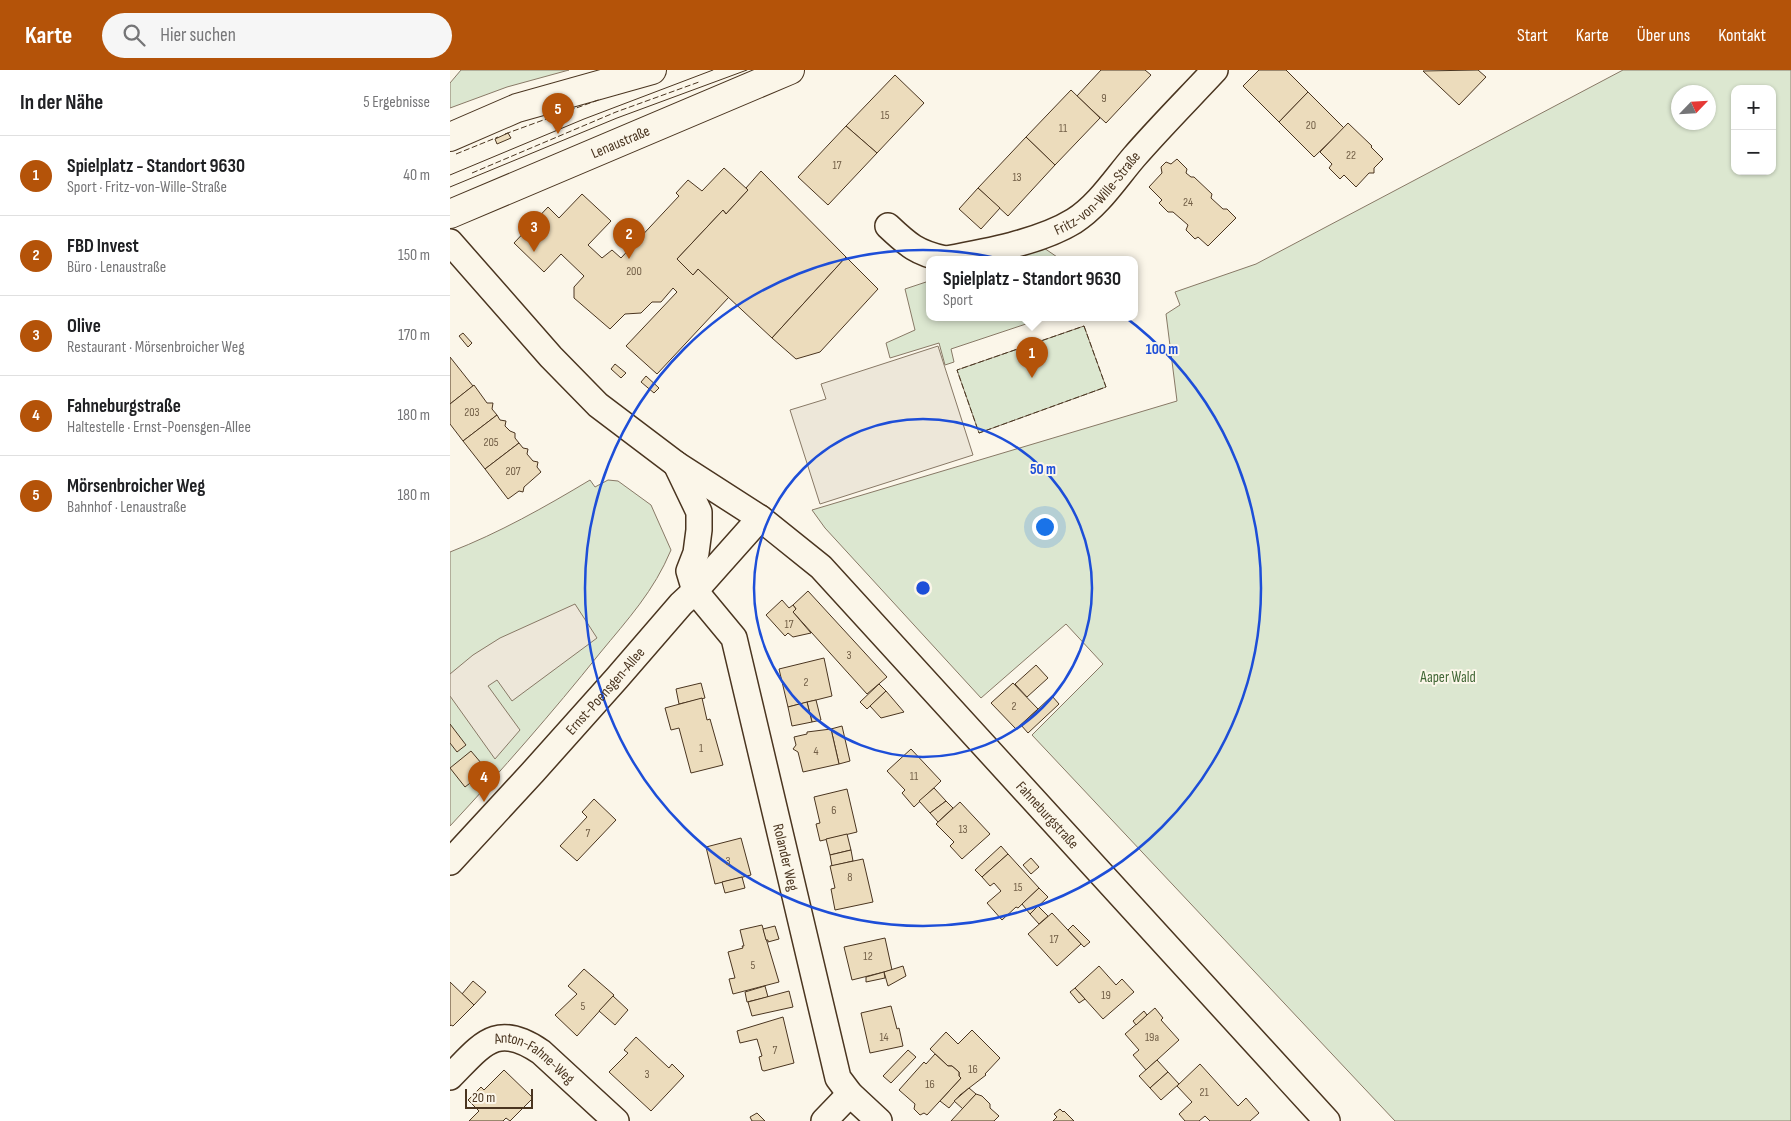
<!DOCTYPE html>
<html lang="de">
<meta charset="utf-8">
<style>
:root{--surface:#fff;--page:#f6f6f6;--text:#202124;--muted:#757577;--line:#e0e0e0;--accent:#b45309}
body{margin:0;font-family:"Sofia Sans Condensed",sans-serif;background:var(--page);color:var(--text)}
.controls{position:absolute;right:15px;top:15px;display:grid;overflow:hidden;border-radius:10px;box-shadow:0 1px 4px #0004}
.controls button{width:45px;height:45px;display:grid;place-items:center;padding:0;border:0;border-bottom:1px solid var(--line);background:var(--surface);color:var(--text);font:25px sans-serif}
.compass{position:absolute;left:1221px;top:15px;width:45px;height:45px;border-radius:50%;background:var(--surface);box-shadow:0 1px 4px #0004;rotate:65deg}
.scale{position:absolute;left:15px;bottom:12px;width:68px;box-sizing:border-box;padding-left:5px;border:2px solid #4a3520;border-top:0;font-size:14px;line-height:18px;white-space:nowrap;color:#4a3520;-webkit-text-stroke:4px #fbf6e9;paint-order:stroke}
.you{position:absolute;left:594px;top:456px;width:18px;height:18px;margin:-12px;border:4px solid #fff;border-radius:50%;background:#1a73e8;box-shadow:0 0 0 8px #1a73e833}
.badge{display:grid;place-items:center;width:32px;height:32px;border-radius:50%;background:var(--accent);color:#fff;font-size:16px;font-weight:700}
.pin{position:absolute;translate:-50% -41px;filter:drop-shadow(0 1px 2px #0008)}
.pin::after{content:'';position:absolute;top:26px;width:18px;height:15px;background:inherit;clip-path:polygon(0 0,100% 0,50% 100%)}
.popup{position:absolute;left:476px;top:186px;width:212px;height:65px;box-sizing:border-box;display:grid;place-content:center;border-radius:10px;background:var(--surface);filter:drop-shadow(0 1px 4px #0005);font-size:16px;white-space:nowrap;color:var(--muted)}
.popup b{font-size:19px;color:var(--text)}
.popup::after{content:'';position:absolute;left:50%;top:100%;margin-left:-10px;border:10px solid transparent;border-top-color:var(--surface)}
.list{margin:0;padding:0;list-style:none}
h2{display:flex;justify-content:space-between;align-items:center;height:65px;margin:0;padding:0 20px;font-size:21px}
h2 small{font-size:16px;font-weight:400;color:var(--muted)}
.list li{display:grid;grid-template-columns:32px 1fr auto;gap:15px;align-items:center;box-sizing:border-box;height:80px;padding:0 20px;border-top:1px solid var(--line)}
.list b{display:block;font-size:19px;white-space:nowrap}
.list p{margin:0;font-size:16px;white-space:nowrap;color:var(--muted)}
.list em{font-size:16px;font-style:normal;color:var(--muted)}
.icon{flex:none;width:28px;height:28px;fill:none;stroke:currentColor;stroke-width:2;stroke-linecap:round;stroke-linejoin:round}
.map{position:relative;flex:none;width:1341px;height:1051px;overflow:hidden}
header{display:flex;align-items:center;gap:30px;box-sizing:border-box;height:70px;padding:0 25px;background:var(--accent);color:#fff}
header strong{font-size:24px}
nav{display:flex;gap:28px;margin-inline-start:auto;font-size:18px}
.search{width:350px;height:45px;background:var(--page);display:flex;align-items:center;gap:12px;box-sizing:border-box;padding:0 18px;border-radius:28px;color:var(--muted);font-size:19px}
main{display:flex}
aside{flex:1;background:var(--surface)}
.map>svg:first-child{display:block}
</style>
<header>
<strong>Karte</strong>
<div class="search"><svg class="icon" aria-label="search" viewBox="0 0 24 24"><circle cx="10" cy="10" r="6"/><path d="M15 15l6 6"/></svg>Hier suchen</div>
<nav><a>Start</a><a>Karte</a><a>Über uns</a><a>Kontakt</a></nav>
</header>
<main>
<aside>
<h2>In der Nähe<small>5 Ergebnisse</small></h2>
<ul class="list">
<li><span class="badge">1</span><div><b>Spielplatz - Standort 9630</b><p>Sport · Fritz-von-Wille-Straße</p></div><em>40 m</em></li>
<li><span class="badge">2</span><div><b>FBD Invest</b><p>Büro · Lenaustraße</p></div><em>150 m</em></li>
<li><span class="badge">3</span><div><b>Olive</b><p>Restaurant · Mörsenbroicher Weg</p></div><em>170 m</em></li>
<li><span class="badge">4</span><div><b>Fahneburgstraße</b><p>Haltestelle · Ernst-Poensgen-Allee</p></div><em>180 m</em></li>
<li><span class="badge">5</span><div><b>Mörsenbroicher Weg</b><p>Bahnhof · Lenaustraße</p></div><em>180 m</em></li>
</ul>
</aside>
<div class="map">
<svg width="1341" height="1051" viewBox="0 0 1341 1051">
<rect width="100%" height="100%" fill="#fbf6e9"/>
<g fill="#dce7d0" stroke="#887966" fill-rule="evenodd">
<polygon points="11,0 119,0 57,17 0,38 0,13"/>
<path d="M1173,0H1341V1051H945L582,665L653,594L616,554L531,628L375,458L362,440L727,331L716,244L730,235L725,222L806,194ZM1285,19H1322V101H1285ZM1228,22H1258V52H1228Z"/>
<polygon points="594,178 610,189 555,189"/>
<polygon points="479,211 480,247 597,247 501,279 504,292 495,295 489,273 440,288 436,273 465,260 455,219"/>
<polygon points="634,256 656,317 529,363 507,300"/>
<path d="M140,410L145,417L158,410L168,411L201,435L221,480C204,521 178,549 150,583C102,643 52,700 0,756V482C49,463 95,437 140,410Z"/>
</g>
<g fill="#ede7d9" stroke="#887966">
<polygon points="488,276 523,385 370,434 340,340 376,329 371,314"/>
<polygon points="125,534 147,568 62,631 47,610 38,616 70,660 45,689 0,626 0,604 23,585 50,568"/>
</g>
<g fill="#ecdcbc" stroke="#4a3520">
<polygon points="651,0 695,0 701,5 656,53 627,26"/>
<polygon points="809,0 836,0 858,22 829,52 793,16"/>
<polygon points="1028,0 1036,7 1009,35 973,1"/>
<polygon points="445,5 474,33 427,83 396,56"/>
<polygon points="621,20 650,48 605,95 576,67"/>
<polygon points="858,22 894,58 864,87 829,52"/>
<polygon points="898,53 922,76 921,77 933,89 924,98 924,103 919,103 906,117 894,105 890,109 879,98 882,94 870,82"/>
<polygon points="396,56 427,83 378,135 348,107"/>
<polygon points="58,63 61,68 47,74 45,69"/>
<polygon points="576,67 605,95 558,146 528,118"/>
<polygon points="727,89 737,99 736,103 741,107 744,107 762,124 761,128 773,139 777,139 786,148 758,176 748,167 745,169 736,160 738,155 723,142 718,142 709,133 712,130 699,117 712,103 711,97 716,92 721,94"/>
<polygon points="274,98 298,120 276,144 273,140 227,189 243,205 248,199 279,227 207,304 176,276 227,222 223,218 211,232 202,232 191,243 175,244 160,259 124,228 124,217 134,206 111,184 94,202 64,173 98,137 109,148 132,124 161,151 138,175 152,188 162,180 171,188 229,126 226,123 238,110 252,121"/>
<polygon points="311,101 396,187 322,268 248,199 243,205 227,189 273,140 276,144 298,120 296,118"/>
<polygon points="528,118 550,138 531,159 509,139"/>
<polygon points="396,187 428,219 370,282 346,289 322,268"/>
<polygon points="13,263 22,273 18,277 9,266"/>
<polygon points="0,287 23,316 0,334"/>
<polygon points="165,294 176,303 171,308 161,299"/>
<polygon points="196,306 209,318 204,323 191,312"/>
<polygon points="24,315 37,333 43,333 42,339 47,345 13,371 0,354 0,334"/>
<polygon points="47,345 50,350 56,351 55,356 60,361 65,363 65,368 69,373 35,399 13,371"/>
<polygon points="69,373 73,378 78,379 77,384 83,391 88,392 87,397 91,402 74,417 73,422 69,421 58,429 35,399"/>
<polygon points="358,521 437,607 417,624 343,542 346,539 343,535"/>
<polygon points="332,530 339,538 343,535 346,539 343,542 361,563 343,567 338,563 335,566 316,545"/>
<polygon points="374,588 382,626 338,637 329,599"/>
<polygon points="586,595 598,608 577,627 565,614"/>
<polygon points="251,613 255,628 229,634 226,619"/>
<polygon points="563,613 588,639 566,659 541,633"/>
<polygon points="429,614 436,621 417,639 410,632"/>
<polygon points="436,621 454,642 431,648 420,636"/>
<polygon points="602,626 609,634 578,663 571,655"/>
<polygon points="252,628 257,650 260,649 273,695 241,703 229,658 221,660 215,638"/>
<polygon points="366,630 371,650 362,652 357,632"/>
<polygon points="357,632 362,652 342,656 338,637"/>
<polygon points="0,654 16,675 7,682 0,673"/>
<polygon points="392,656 400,691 389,694 381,659"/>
<polygon points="381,659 389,694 353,702 348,682 343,679 346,675 344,667 357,664 357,662"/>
<polygon points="461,679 491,711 464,737 452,723 455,720 437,701"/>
<polygon points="21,681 37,700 15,717 0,698"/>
<polygon points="484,718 496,731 480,743 469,731"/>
<polygon points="397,719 407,762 370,771 366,754 370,753 364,727"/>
<polygon points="144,729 166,750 127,791 110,776 137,747 132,742"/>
<polygon points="496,731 503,738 488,752 480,743"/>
<polygon points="510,732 540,764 512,789 500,776 504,772 486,754"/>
<polygon points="397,764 401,780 380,785 376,769"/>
<polygon points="291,768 301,805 265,814 256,777"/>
<polygon points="551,776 558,784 532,807 525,800"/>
<polygon points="401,780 403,791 382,796 380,785"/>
<polygon points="558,784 589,818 568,838 566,837 552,850 537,833 551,821 544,813 540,816 532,807"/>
<polygon points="581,788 589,797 581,804 573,795"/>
<polygon points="413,789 423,832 385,840 381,819 385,818 380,796"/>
<polygon points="292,807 295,818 275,823 272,812"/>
<polygon points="589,818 598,827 580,844 572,834"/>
<polygon points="588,836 598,846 589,854 580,844"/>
<polygon points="602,843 631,874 607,896 578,864"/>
<polygon points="312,855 329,912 283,924 279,909 285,908 278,882 293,878 292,876 294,876 290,860"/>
<polygon points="623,855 640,872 634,877 618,860"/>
<polygon points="325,856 329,869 318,872 318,870 316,870 313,859"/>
<polygon points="435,868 442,900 402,910 394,877"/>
<polygon points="453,896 456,906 438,916 434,902"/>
<polygon points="649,896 666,915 672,909 684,922 653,949 625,918"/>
<polygon points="134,899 164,925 127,966 105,945 127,924 118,916"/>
<polygon points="434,902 435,908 416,912 416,907"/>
<polygon points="23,911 36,922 24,935 12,924"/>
<polygon points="0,912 24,935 3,956 1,955 0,956"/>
<polygon points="315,916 318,927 297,932 295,922"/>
<polygon points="625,918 635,929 629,933 620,922"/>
<polygon points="339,921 343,937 302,946 298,932"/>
<polygon points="163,926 178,940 165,955 149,941"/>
<polygon points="441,936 447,959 449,958 453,976 420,983 411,943"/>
<polygon points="705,938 713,948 711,950 729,970 696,1000 683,985 689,980 675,964"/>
<polygon points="694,941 697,945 686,955 683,951"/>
<polygon points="333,947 344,993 314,1001 312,1000 309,987 312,986 307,969 290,973 287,961"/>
<polygon points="522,960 550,988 535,1004 536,1005 510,1025 499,1038 490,1031 511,1008 509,1006 509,1002 502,996 498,996 480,979 496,962 508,974"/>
<polygon points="186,967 219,998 222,994 234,1006 201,1041 159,1002 178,983 174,980"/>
<polygon points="458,980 466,987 441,1013 433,1006"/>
<polygon points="485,984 498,996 502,996 509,1002 509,1006 511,1008 477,1045 474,1043 470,1045 464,1039 465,1034 449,1020 474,992 476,994"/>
<polygon points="707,990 718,1002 700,1018 689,1006"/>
<polygon points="750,994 788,1036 796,1028 809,1043 800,1051 760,1051 755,1046 749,1051 735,1051 729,1044 742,1032 727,1016"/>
<polygon points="54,1000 83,1028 60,1051 56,1048 53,1051 19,1051 29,1041 18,1030 31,1017 34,1020"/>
<polygon points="718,1002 729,1014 711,1030 700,1018"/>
<polygon points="519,1018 526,1024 513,1039 504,1031"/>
<polygon points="526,1024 532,1026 540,1034 540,1038 549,1046 544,1051 501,1051"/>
<polygon points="610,1039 613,1042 614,1041 624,1051 603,1051 607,1047 604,1044"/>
<polygon points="307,1043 315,1051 302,1051 300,1047"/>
</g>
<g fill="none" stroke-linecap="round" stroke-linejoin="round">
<g stroke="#4a3520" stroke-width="28">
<g id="minor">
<path d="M438,156C458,175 467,183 495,189"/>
<path id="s1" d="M0,172L101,287L148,335L226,394L310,448L371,497L877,1051"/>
<path id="s2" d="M496,189C535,182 590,172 624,151C648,136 666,108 684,87C710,57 738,29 765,0"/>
<path id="s3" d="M226,394L249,442V460L246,483L239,501L245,521L284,568L388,1008L400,1024L429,1051"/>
<path id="s4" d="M0,792L83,702L167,608L231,534L245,521L310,448"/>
<path id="s5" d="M0,1007C32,975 46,951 91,982L166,1051"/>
<polyline points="374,1051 400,1024"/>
</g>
</g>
<g stroke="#4a3520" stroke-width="30">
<g id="major">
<polyline points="0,67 67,38 202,0"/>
<path id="s6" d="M0,144L340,0"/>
</g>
</g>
<use href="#minor" stroke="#fbf6e9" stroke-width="25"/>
<use href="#major" stroke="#fbf6e9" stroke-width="28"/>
<g stroke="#4a3520" stroke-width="1">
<polyline points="0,105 134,49 263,0"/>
<polyline points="0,117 167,48 297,0"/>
</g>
<g stroke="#4a3520" stroke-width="1" stroke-dasharray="6 2.5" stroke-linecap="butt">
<polyline points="55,64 151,29"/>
<polyline points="6,84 48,67"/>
<polyline points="22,103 166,42 249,12"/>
<polygon points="634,256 656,317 529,363 507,300"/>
</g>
</g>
<g fill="none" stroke="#1d4ed8" stroke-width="2.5">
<circle cx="473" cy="518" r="169"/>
<circle cx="473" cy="518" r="338"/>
</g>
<g text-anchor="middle" stroke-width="4" stroke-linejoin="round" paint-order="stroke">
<g font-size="12" fill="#725f47">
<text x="654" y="32">9</text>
<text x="435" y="49">15</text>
<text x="861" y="59">20</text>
<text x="613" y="62">11</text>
<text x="901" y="89">22</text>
<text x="387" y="99">17</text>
<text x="567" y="111">13</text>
<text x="738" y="136">24</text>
<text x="184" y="205">200</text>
<text x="22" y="346">203</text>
<text x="41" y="376">205</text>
<text x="63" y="405">207</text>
<text x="339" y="558">17</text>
<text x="399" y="589">3</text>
<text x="356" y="616">2</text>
<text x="564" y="640">2</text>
<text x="251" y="682">1</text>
<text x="366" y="685">4</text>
<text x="464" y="710">11</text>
<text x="384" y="744">6</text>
<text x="513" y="763">13</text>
<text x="138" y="767">7</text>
<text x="278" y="795">3</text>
<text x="400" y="811">8</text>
<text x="568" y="821">15</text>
<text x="604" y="873">17</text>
<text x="418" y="890">12</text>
<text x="303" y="899">5</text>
<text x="656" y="929">19</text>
<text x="133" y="940">5</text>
<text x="434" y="971">14</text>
<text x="702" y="971">19a</text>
<text x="325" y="984">7</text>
<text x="523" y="1003">16</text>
<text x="197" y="1008">3</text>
<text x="480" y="1018">16</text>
<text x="754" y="1026">21</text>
</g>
<g font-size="15" fill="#4a3520" stroke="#fbf6e9">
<text dy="5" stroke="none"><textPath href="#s6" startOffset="185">Lenaustraße</textPath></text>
<text dy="5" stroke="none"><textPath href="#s2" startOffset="170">Fritz-von-Wille-Straße</textPath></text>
<text dy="5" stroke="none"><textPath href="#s4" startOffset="231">Ernst-Poensgen-Allee</textPath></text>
<text dy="5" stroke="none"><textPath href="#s1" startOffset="832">Fahneburgstraße</textPath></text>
<text dy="5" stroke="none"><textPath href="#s3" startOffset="421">Rolander Weg</textPath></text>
<text dy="5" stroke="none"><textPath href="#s5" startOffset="105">Anton-Fahne-Weg</textPath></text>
</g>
<g font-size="15" fill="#436837" stroke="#fbf6e9">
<text x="998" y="612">Aaper Wald</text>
</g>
</g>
<circle cx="473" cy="518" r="8" fill="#1d4ed8" stroke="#fbf6e9" stroke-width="2.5"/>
<g font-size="15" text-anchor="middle" font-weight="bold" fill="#1d4ed8" stroke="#fbf6e9" stroke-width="4" stroke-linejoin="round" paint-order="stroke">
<text x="712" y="284">100 m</text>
<text x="593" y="404">50 m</text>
</g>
</svg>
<div class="controls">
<button>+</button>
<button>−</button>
</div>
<svg class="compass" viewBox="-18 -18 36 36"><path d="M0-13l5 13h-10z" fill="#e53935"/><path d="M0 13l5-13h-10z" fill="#757577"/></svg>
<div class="scale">20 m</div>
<div class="you"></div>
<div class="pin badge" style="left:582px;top:308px">1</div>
<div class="popup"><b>Spielplatz - Standort 9630</b>Sport</div>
<div class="pin badge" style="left:179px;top:189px">2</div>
<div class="pin badge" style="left:84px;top:182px">3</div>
<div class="pin badge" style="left:34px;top:732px">4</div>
<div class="pin badge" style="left:108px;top:64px">5</div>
</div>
</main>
